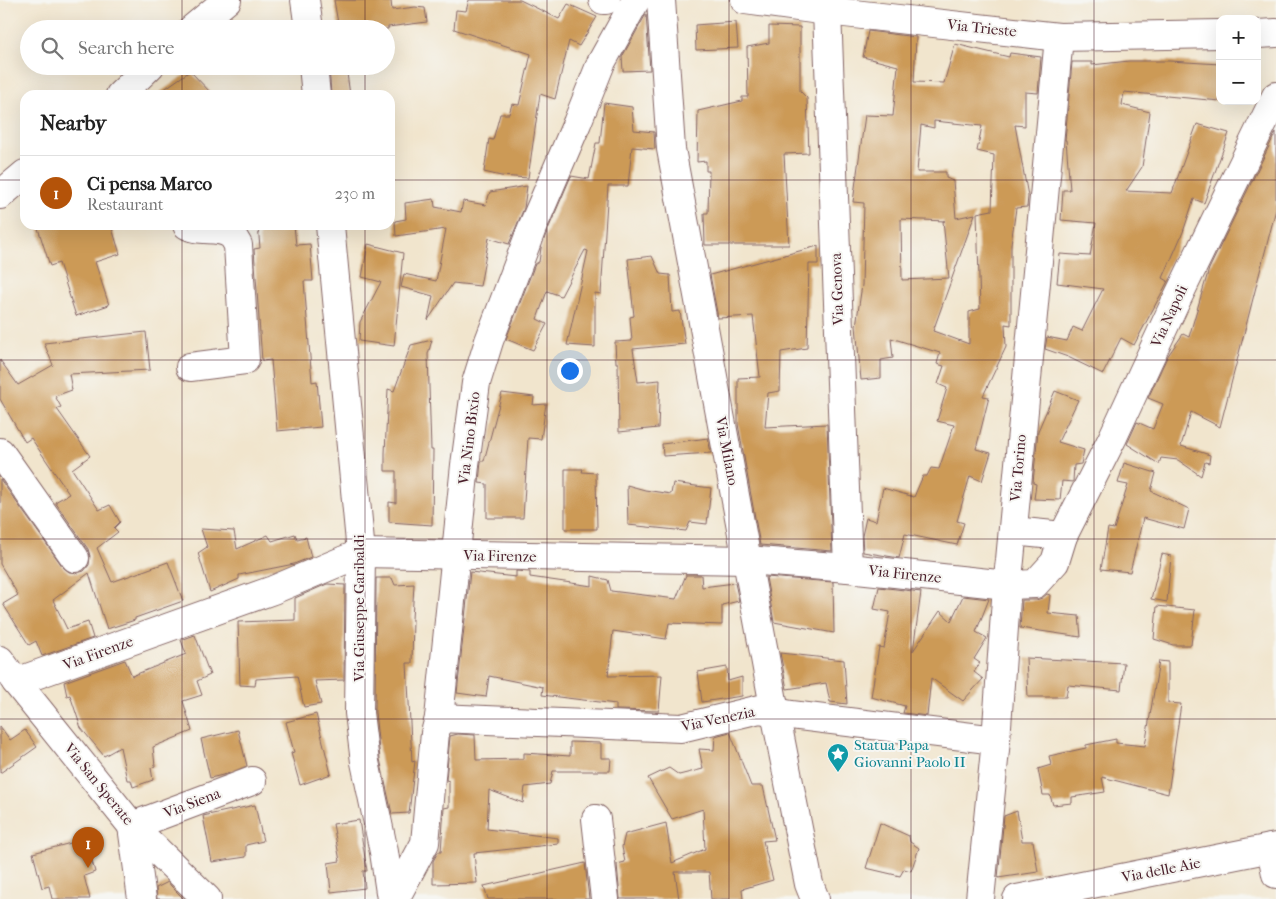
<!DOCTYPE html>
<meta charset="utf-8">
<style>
:root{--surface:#fff;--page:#f6f6f6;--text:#222;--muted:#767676;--line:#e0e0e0;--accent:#b45309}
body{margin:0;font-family:"IM FELL French Canon",serif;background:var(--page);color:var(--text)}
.controls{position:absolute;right:15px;top:15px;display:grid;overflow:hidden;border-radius:10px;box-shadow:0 5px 20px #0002}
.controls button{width:45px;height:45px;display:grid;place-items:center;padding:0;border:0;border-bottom:1px solid var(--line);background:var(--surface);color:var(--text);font:25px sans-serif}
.you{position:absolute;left:569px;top:370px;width:18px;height:18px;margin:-12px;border:4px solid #fff;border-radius:50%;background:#1a73e8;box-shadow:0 0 0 8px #1a73e833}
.badge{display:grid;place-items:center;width:32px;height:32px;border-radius:50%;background:var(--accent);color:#fff;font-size:16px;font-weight:700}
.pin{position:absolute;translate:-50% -41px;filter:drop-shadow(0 1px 2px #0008)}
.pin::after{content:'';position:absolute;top:26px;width:18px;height:15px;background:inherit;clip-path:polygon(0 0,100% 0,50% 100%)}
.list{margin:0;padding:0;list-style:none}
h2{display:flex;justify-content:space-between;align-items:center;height:65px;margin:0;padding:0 20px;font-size:21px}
h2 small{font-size:16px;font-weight:400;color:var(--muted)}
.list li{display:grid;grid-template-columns:32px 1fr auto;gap:15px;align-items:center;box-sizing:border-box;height:75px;padding:0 20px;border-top:1px solid var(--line)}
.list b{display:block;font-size:19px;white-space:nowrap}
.list p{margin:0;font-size:16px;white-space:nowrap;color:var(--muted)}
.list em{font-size:16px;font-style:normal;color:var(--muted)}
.icon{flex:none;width:28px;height:28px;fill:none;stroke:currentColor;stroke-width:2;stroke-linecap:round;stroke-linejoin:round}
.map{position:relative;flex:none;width:1276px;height:899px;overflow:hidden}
.search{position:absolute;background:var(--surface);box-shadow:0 5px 20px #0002;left:20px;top:20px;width:375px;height:55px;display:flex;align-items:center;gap:12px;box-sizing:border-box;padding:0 18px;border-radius:28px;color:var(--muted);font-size:19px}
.panel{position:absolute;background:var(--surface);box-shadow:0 5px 20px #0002;left:20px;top:90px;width:375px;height:140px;border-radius:15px}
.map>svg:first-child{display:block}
</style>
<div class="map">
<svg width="1276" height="899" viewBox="0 0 1276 899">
<rect width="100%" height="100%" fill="#f6f6f2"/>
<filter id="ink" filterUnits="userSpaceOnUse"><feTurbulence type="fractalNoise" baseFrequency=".02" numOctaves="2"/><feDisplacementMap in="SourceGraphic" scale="10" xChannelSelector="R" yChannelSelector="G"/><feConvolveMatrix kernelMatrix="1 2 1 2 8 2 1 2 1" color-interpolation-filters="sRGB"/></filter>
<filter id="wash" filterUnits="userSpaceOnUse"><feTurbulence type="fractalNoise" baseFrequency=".0096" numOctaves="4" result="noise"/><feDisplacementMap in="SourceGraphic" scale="20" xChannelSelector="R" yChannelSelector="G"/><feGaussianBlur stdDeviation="1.12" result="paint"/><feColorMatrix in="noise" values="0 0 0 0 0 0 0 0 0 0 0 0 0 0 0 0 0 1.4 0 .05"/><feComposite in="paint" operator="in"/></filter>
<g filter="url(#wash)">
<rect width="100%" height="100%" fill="#f1e5cd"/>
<g id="blocks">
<g fill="#cc9a56" fill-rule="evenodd">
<polygon points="334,0 391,1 392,10 415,7 425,8 427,22 388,27 388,29 339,29"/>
<polygon points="469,0 520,0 559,19 568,4 597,17 579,46 569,41 555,99 540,94 528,178 501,176 484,172 489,139 493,140 500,114 509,114 512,104 519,105 531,54 454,29 456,10 466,11"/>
<polygon points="646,14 650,70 623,71 622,57"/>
<polygon points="736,22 738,48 696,50 695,25"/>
<polygon points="769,26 800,27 800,91 807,98 809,153 784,154 789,245 705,245 704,213 708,213 709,171 706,171 706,161 697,162 698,111 742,101 742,97 748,97 747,47 769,43"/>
<path d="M868,31L916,37L914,82L944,83L955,44L1009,57L1010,53L1041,57L1038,93L1025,92V126L1015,125L1028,196L1027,207L1016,208L1011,244V325L1005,324L1006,347L983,396L989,397L976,449L991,453L982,481L970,476L957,521L964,523L957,545L905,534L899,558L863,552L862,536L866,518L876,521L883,488L914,497L923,476H927L931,468L939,469L954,425L937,421L947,388L938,384L944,366L937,364L940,353L891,338L893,358L881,360V378L861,380L856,326L862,285L864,203L853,202L865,115L893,116L898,66L863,57ZM934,121L982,126L977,151L994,155L992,210L977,213L980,309L969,312V344L933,331L975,214L956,218L953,181L946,178V172H917L921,125L934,128ZM901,219L945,221H943L949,278L902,280Z"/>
<polygon points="1129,61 1169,61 1220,64 1220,101 1124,92 1122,105 1150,112 1142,167 1126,191 1172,193 1197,124 1229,133 1204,203 1194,199 1183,232 1163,278 1168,281 1134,345 1121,338 1103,374 1068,357 1045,349 1047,337 1067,341 1073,327 1082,331 1103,289 1057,283 1060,254 1090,256 1096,223 1061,220 1063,190 1070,190 1066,140 1065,140 1072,62 1092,62 1092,65"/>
<polygon points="329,66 346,66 350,95 331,95"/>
<polygon points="190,71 213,95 156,95"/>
<polygon points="604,103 632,107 634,130 654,132 655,149 632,147 628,186 608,186 601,294 595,293 595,347 567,345 588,251 585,250 561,296 547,291 537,319 547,324 533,350 506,339 535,264 539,262 541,248 546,234 571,176 589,179 596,143 600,143"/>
<polygon points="1276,132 1276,209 1220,427 1191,412 1181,446 1210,455 1209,463 1205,462 1201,476 1178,460 1161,458 1159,464 1127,444 1137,422 1153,429 1163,404 1148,398 1167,357 1183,334 1189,337 1209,269"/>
<polygon points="527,186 524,208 509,244 489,238 480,286 453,283 428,320 433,296 401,287 404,274 436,281 446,229 396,236 395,221 406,219 405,203 434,199 435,207 461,212 463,201 486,205 490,192"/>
<polygon points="37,225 111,225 120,254 95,262 109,305 76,316 59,263 50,266"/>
<polygon points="258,225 294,225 296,245 310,244 313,281 304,281 312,382 317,381 321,427 277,431 271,360 262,361 254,249 260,248"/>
<polygon points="368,244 403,253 394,346 359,341 360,322 381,282 362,277"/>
<polygon points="818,246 818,264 809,264 807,348 781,352 780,391 768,393 765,427 827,424 832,551 760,545 738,424 738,378 760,377 753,316 718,318 710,275"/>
<polygon points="652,256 660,274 670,275 672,312 680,311 685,344 633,349 638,382 660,380 658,428 619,432 618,363 616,363 615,342 632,341 630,317 634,316 628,259"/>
<polygon points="146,332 150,370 69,374 72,390 55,396 61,407 57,409 90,456 72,469 99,510 110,505 120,522 114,528 118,532 97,548 112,582 168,562 183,601 135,618 135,620 107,629 89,573 53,600 67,629 88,622 93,638 42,656 36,641 29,645 3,604 18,595 0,564 0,479 63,567 69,572 77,573 84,571 89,565 90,556 88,549 55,502 69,494 31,438 25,442 0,399 0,360 18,385 53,365 44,343"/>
<polygon points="432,340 428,354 431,450 433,450 432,525 389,522 389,502 396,503 396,471 385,471 385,453 388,389 394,391 411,345"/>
<polygon points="1055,391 1078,400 1058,442 1084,450 1081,464 1074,465 1073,482 1062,481 1060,500 1034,499 1036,484 1033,483 1038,431"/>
<polygon points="502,393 534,397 533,405 546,404 541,439 528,438 523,518 487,518 487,484 479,483 481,461 484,461"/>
<polygon points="708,438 711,453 663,456 662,444"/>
<polygon points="1124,463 1156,473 1151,491 1189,509 1184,529 1143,518 1130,572 1101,569 1108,528 1114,529 1128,485 1118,483"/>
<polygon points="565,469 583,469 582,472 596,473 597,529 565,529"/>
<polygon points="673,483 711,488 707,524 690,522 686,531 628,525 627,485 645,490 671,494"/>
<polygon points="201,529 234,531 237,549 268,535 272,541 295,534 297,539 306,537 311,557 294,564 239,575 239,579 210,592 198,553 207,547"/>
<polygon points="1162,554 1171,556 1167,602 1151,599"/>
<polygon points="516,571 530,572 530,577 592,586 592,576 608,580 611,591 676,599 686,575 701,575 702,587 735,583 739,601 722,605 722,625 669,623 666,639 613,631 608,676 662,675 659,711 616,710 616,704 542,695 543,687 489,676 486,697 457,693 470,572 516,577"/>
<polygon points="766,577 833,582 834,633 774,622"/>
<polygon points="376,578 392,578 395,585 414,584 412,619 413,619 412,663 407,663 412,762 415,761 409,813 392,814 380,759 375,712"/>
<polygon points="327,584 345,585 344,680 315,681 321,704 304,707 297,676 256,679 255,686 240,685 238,622 295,620 295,598"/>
<polygon points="879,587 921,592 913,651 940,611 951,621 963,596 989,599 976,632 987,638 974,659 980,663 974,672 983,679 963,701 931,678 927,716 903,713 905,706 871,697 879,647 884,648 890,612 874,609"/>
<polygon points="1047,594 1050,595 1048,613 1079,616 1081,637 1020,628 1022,600 1036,600 1042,598"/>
<polygon points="1157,606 1195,610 1191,645 1173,645 1154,639"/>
<polygon points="195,635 210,675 197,681 202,695 183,701 192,731 153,747 155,766 151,768 153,780 133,787 131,780 127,780 120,747 104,756 81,728 70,695 67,696 64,682 125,660 132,676 186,654 181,640"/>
<polygon points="780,653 844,660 847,704 830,702 826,683 787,689"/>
<polygon points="1026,658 1124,663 1121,690 1068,685 1066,697 1028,697"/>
<polygon points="1159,661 1168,662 1168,703 1181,704 1168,794 1102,777 1105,792 1072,797 1072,803 1053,805 1050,795 1043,795 1038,769 1051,765 1049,756 1086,748 1086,745 1116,739 1116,743 1145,746"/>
<polygon points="727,667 728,681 742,677 742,696 702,702 698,672"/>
<polygon points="316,714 331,774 300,785 291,753 294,752 286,722"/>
<polygon points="0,726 10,740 25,730 37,747 0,773"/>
<polygon points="238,730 247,766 227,774 210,778 201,739"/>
<polygon points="730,732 751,786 763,786 775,840 763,841 773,880 742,889 743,899 711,899 709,872 675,872 679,899 620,899 617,864 625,862 622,847 625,834 666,823 672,863 705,849 703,809 672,819 648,778 669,768 679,775 703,769 699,749 714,750 715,736"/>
<polygon points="458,734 475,735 476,760 524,759 524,753 570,756 570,742 601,743 601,758 611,758 610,771 553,771 550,784 525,787 523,803 489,790 487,829 558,838 558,844 474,853 477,883 433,884 433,861 438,852 441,852 444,808 449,807 449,781 446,780 450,736"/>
<polygon points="255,805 263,841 246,845 246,857 212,862 203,816"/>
<polygon points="1017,811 1022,841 1033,841 1038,872 998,878 1004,816"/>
<polygon points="359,820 367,871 363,871 365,888 331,892 328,863 340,861 333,824"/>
<polygon points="880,823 909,836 910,842 919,848 911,871 904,869 900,876 866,868"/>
<polygon points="86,839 95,872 84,876 90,899 52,899 49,886 42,888 33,853"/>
<polygon points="585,863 589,899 488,899 484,886"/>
<polygon points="168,882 171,886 184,899 157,899 156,888"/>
</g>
</g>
</g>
<g filter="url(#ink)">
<use href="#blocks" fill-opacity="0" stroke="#846464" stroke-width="1"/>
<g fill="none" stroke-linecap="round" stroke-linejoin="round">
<g stroke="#846464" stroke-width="30">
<g id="minor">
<polyline points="305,0 309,29"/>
<polyline points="603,0 606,0"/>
<polyline points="661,0 671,149 775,712 809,884 815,899"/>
<polyline points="745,0 827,11 1059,37 1220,34"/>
<polyline points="827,11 848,568"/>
<polyline points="192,29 227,0"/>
<polyline points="1257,34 1276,33"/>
<polyline points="313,66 316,95"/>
<polyline points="120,95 150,66"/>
<polyline points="0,195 25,174"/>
<path d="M187,225C200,233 219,225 231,235C234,237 236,242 238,245L245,360L190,367"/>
<polyline points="330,225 361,553 359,713 365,762 384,852 391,899"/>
<polyline points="0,452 75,558"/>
<polyline points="1063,536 1112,439 1176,301 1276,96"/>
<polyline points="0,660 16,682 132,826 207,899"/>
<polyline points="16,682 273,590 361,553 747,560 848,568 1007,585 1035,584 1055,562 1063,536 1013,531"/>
<polyline points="439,718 681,728 760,709 791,715 996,740"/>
<polyline points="596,819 605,899"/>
<polyline points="1271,848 1276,874"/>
<polyline points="142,899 132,826 252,781"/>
<polyline points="395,899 425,843 435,733 439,718 465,465 476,383 489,341 532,228 577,123 601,63 636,0"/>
<polyline points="980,899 996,740 1007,585 1010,560 1059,37"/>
<polyline points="1017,899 1276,847"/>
</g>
</g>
<use href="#minor" stroke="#fff" stroke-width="28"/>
</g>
</g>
<path fill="none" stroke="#4a1f2b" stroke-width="1" stroke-opacity="0.55" d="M182,0V29M365,0V29M547,0V899M729,0V899M911,0V899M1094,0V899M182,66V95M365,66V95M0,180H25M390,180H1276M182,225V899M365,225V899M0,360H1276M0,539H1276M0,719H1276"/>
<defs>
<g id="sight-pin" transform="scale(1.125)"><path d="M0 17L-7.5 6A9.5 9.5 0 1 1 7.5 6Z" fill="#0f9aa8" stroke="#f6f6f2"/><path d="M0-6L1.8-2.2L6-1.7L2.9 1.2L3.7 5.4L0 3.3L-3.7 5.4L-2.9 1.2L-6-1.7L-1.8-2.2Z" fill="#fff"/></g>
</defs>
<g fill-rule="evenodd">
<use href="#sight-pin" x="838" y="754"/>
</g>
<g text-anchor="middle" stroke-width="4" stroke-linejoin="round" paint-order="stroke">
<g font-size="15" fill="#4a1f2b" stroke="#f6f6f2">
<text transform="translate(982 28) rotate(6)" y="5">Via Trieste</text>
<text transform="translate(837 289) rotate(-92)" y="5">Via Genova</text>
<text transform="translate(1169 316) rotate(-65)" y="5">Via Napoli</text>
<text transform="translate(469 438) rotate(-83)" y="5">Via Nino Bixio</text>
<text transform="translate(727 451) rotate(79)" y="5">Via Milano</text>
<text transform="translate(1018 468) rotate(-85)" y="5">Via Torino</text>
<text transform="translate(500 556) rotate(1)" y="5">Via Firenze</text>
<text transform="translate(905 574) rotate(6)" y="5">Via Firenze</text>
<text transform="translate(359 608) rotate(-90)" y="5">Via Giuseppe Garibaldi</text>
<text transform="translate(98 653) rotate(-20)" y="5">Via Firenze</text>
<text transform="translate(718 719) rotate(-12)" y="5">Via Venezia</text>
<text transform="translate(99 784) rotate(51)" y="5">Via San Sperate</text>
<text transform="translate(192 803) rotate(-21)" y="5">Via Siena</text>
<text transform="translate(1161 870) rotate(-11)" y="5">Via delle Aie</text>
</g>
<g font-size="15" fill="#0d838f" stroke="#f6f6f2" text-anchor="start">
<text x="854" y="750">Statua Papa<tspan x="854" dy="17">Giovanni Paolo II</tspan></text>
</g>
</g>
</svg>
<div class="controls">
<button>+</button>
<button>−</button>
</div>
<div class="you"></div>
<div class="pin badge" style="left:88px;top:868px">1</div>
<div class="search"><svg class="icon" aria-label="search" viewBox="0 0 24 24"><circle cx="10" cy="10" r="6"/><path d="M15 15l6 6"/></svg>Search here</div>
<section class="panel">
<h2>Nearby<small></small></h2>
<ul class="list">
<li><span class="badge">1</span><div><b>Ci pensa Marco</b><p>Restaurant</p></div><em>230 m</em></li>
</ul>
</section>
</div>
